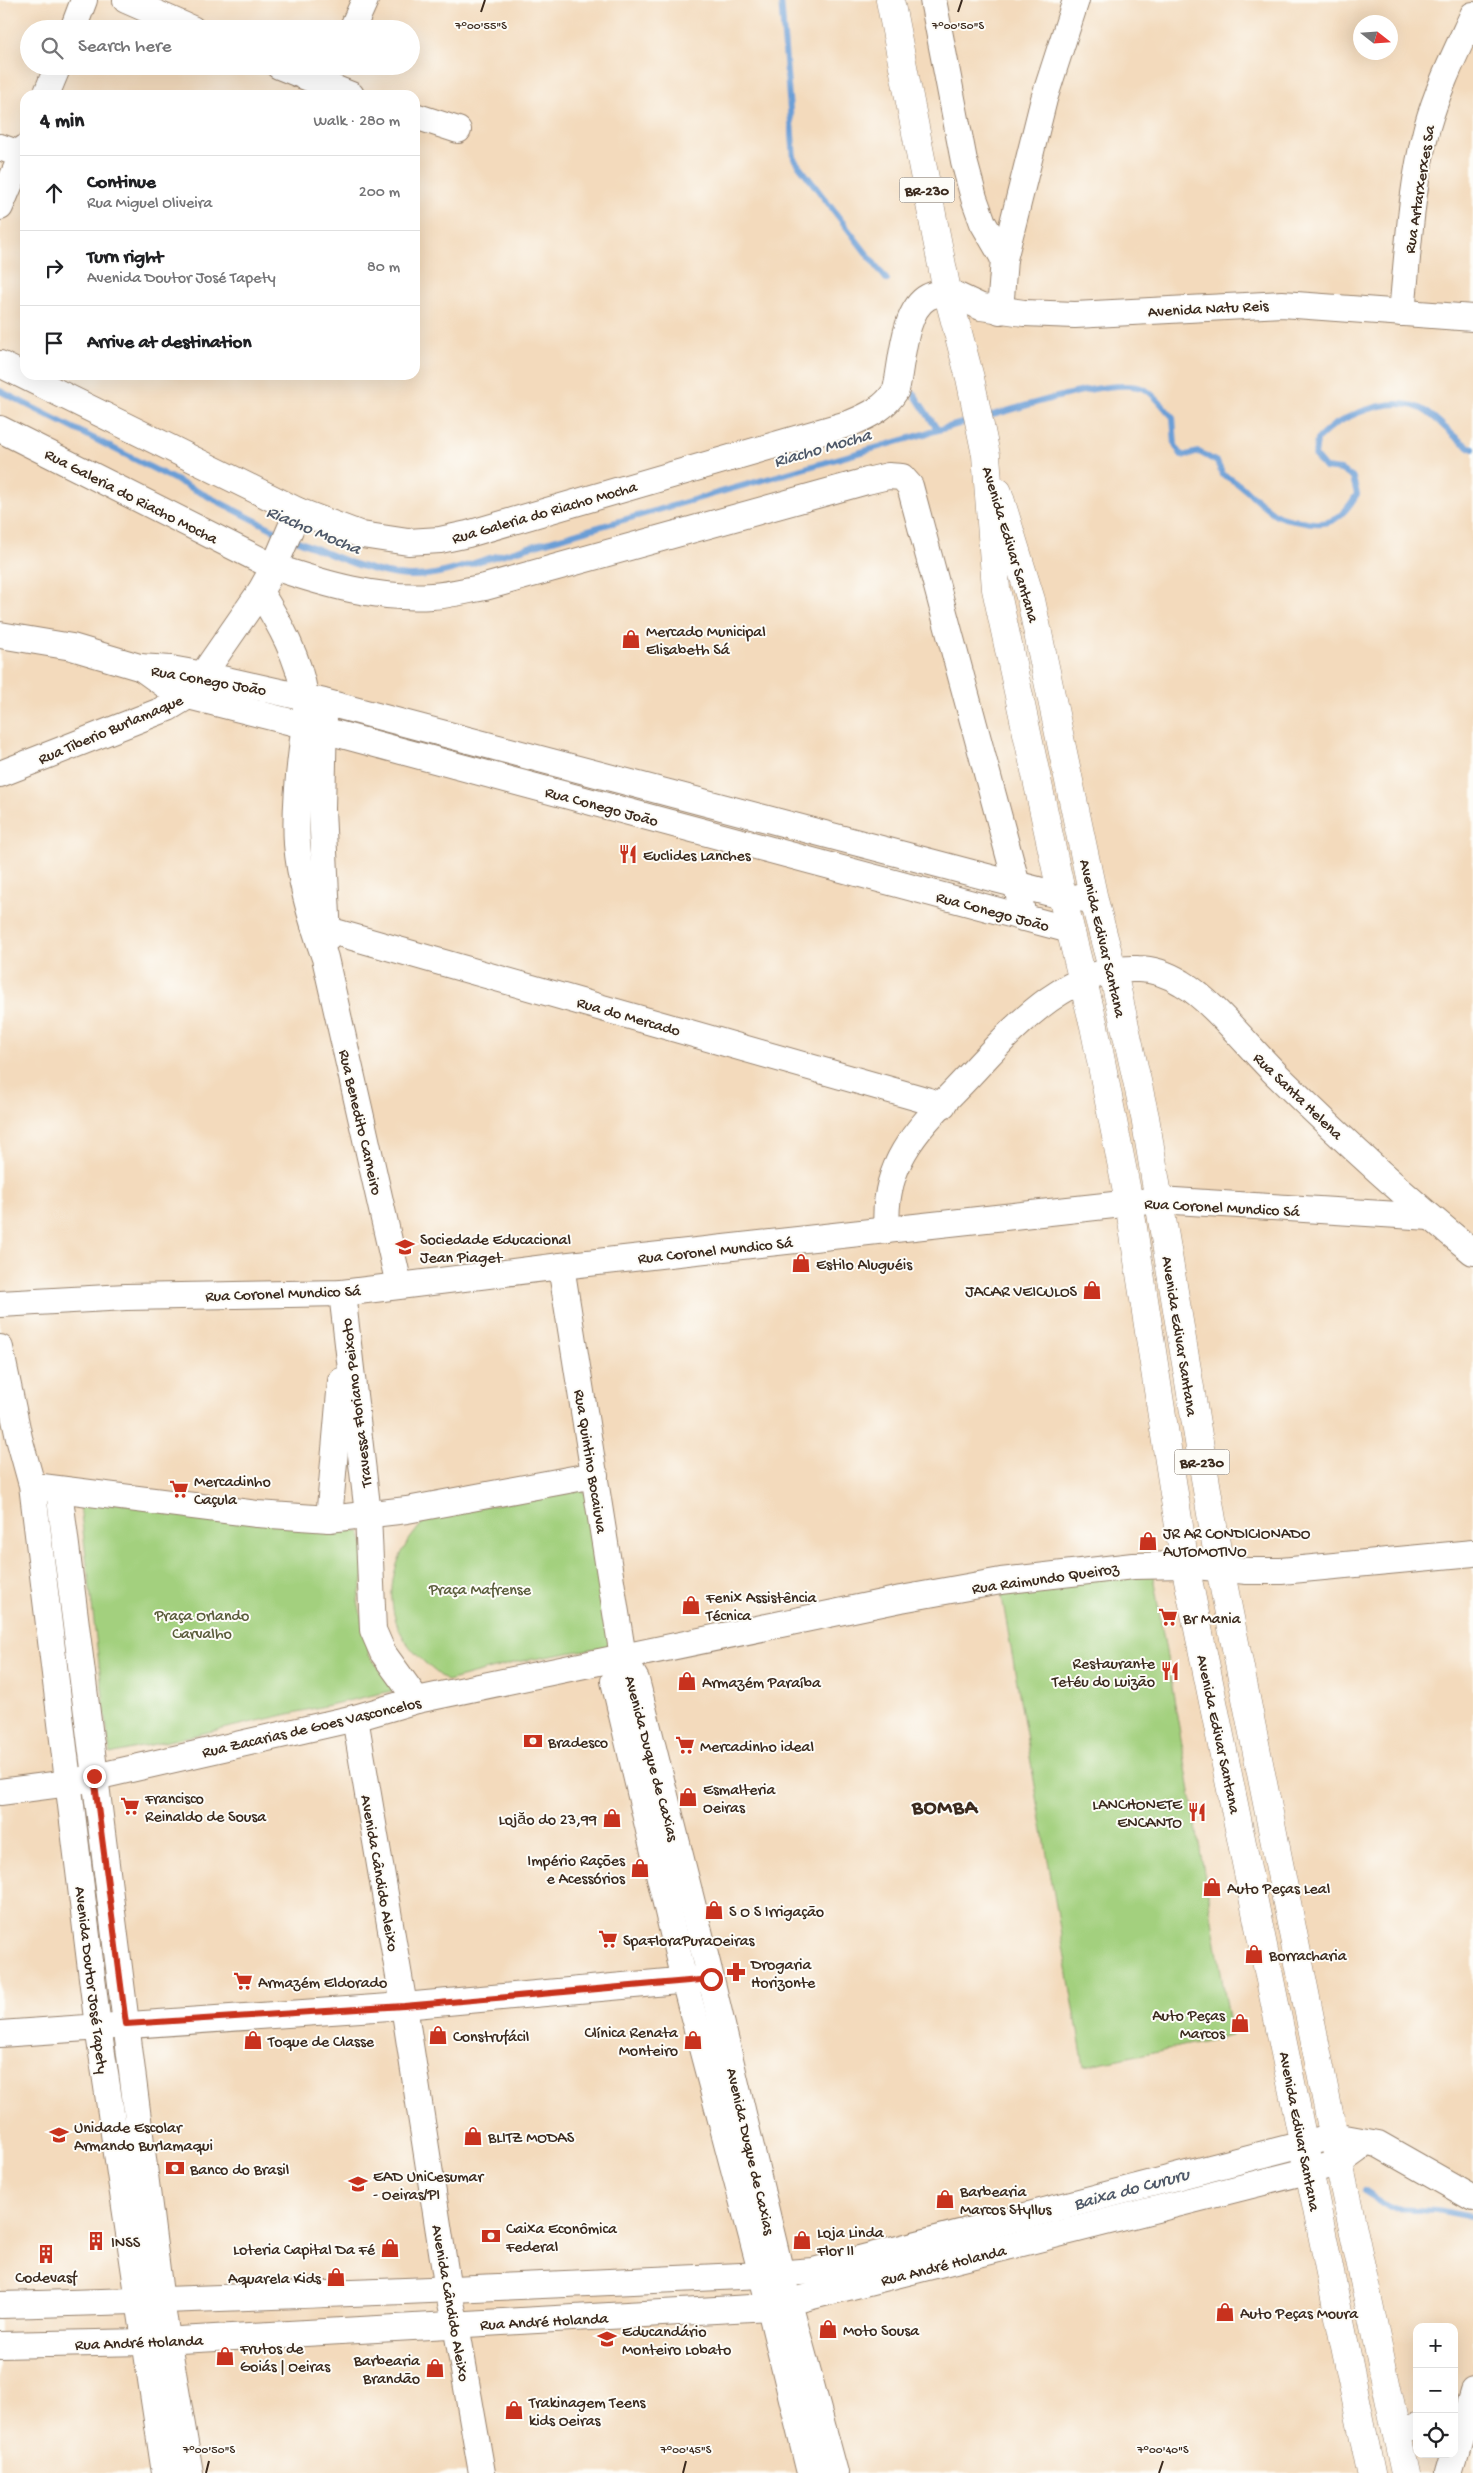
<!DOCTYPE html>
<meta charset="utf-8">
<style>
:root{--surface:#fff;--page:#f2f2f2;--text:#202124;--muted:#757577;--line:#e0e0e0}
body{margin:0;font-family:"Gochi Hand",sans-serif;background:var(--page);color:var(--text)}
.controls{position:absolute;right:15px;bottom:15px;display:grid;overflow:hidden;border-radius:10px;box-shadow:0 5px 20px #0002}
.controls button{width:45px;height:45px;display:grid;place-items:center;padding:0;border:0;border-bottom:1px solid var(--line);background:var(--surface);color:var(--text);font:25px sans-serif}
.compass{position:absolute;left:1353px;top:15px;width:45px;height:45px;border-radius:50%;background:var(--surface);box-shadow:0 5px 20px #0002;rotate:107deg}
.stop{position:absolute;width:15px;height:15px;margin:-11px;border:4px solid #c8321e;border-radius:50%;background:#fff}
.stop.end{background:#c8321e;border-color:#fff;box-shadow:0 1px 5px #0008}
.list{margin:0;padding:0;list-style:none}
h2{display:flex;justify-content:space-between;align-items:center;height:65px;margin:0;padding:0 20px;font-size:21px}
h2 small{font-size:16px;font-weight:400;color:var(--muted)}
.list li{display:grid;grid-template-columns:32px 1fr auto;gap:15px;align-items:center;box-sizing:border-box;height:75px;padding:0 20px;border-top:1px solid var(--line)}
.list b{display:block;font-size:19px;white-space:nowrap}
.list p{margin:0;font-size:16px;white-space:nowrap;color:var(--muted)}
.list em{font-size:16px;font-style:normal;color:var(--muted)}
.icon{flex:none;width:28px;height:28px;fill:none;stroke:currentColor;stroke-width:2;stroke-linecap:round;stroke-linejoin:round}
.map{position:relative;flex:none;width:1473px;height:2473px;overflow:hidden}
.search{position:absolute;background:var(--surface);box-shadow:0 5px 20px #0002;left:20px;top:20px;width:400px;height:55px;display:flex;align-items:center;gap:12px;box-sizing:border-box;padding:0 18px;border-radius:28px;color:var(--muted);font-size:19px}
.panel{position:absolute;background:var(--surface);box-shadow:0 5px 20px #0002;left:20px;top:90px;width:400px;height:290px;border-radius:15px}
.map>svg:first-child{display:block}
</style>
<div class="map">
<svg width="1473" height="2473" viewBox="0 0 1473 2473">
<rect width="100%" height="100%" fill="#fdfcf7"/>
<filter id="ink" filterUnits="userSpaceOnUse"><feTurbulence type="fractalNoise" baseFrequency=".02" numOctaves="2"/><feDisplacementMap in="SourceGraphic" scale="10" xChannelSelector="R" yChannelSelector="G"/><feConvolveMatrix kernelMatrix="1 2 1 2 8 2 1 2 1" color-interpolation-filters="sRGB"/></filter>
<filter id="wash" filterUnits="userSpaceOnUse"><feTurbulence type="fractalNoise" baseFrequency=".0096" numOctaves="4" result="noise"/><feDisplacementMap in="SourceGraphic" scale="20" xChannelSelector="R" yChannelSelector="G"/><feGaussianBlur stdDeviation="1.12" result="paint"/><feColorMatrix in="noise" values="0 0 0 0 0 0 0 0 0 0 0 0 0 0 0 0 0 1.4 0 .05"/><feComposite in="paint" operator="in"/></filter>
<g filter="url(#wash)">
<rect width="100%" height="100%" fill="#f3dabc"/>
<g fill="#a3d07e" stroke="#6f7d4e">
<path d="M581,1490L594,1502L613,1635L608,1646L517,1662L447,1681C436,1672 424,1663 415,1653C386,1621 385,1580 407,1543C413,1534 421,1525 428,1516Z"/>
<polygon points="79,1498 316,1528 360,1531 368,1560 358,1600 369,1655 396,1690 110,1754"/>
<polygon points="1152,1570 1232,2036 1084,2066 1001,1591"/>
</g>
<g fill="none" stroke-linecap="round" stroke-linejoin="round">
<g stroke="#6a9ed6" stroke-width="6">
<polyline points="781,0 794,159 887,280"/>
<polyline points="0,391 282,534"/>
<polyline points="914,394 937,429"/>
<path d="M985,417C1018,409 1118,374 1146,390C1156,396 1165,409 1173,417L1175,445L1182,456L1199,452L1217,462L1223,475C1244,484 1258,504 1278,516C1285,519 1294,520 1301,521C1330,528 1342,519 1357,494L1353,478L1341,470L1325,468L1315,456L1317,440C1322,435 1328,429 1334,425C1358,410 1399,395 1425,411C1443,422 1451,438 1473,449"/>
<path d="M293,539C330,554 367,573 408,576C433,577 460,568 483,560L973,420"/>
<polyline points="1364,2191 1391,2208 1437,2210 1473,2217"/>
</g>
</g>
</g>
<g filter="url(#ink)">
<g fill="none" stroke-linecap="round" stroke-linejoin="round">
<g stroke="#97826d" stroke-width="28">
<g id="minor">
<polyline points="126,0 192,29"/>
<polyline points="933,0 964,161 974,198 983,223 1004,259"/>
<polyline points="73,29 84,0"/>
<polyline points="352,29 365,0"/>
<polyline points="279,66 351,95"/>
<polyline points="46,95 58,66"/>
<polyline points="415,116 458,130"/>
<polyline points="0,147 25,156"/>
<polyline points="0,207 25,148"/>
<polyline points="1000,311 1004,259 1044,99 1076,0"/>
<path d="M1402,313C1408,252 1411,187 1427,127C1438,88 1456,52 1473,15"/>
<path d="M0,364L298,511L362,535L408,542L440,540L468,534L851,423C870,415 885,408 896,390C902,365 903,310 928,297C934,294 941,293 947,291L981,307L1024,313L1075,315L1282,304L1473,318"/>
<path d="M0,429L274,567C325,584 378,600 432,596C449,595 468,590 485,587L867,481L888,476L902,477L910,486L1017,885L1023,918"/>
<path d="M260,592C280,624 299,658 305,696C308,713 303,733 302,749C298,781 295,813 297,844C300,883 312,922 325,958L399,1285"/>
<polyline points="0,635 72,647 139,667 171,669 204,675 324,702 991,878 1062,896 1094,900"/>
<polyline points="140,667 165,685 188,696 323,730 1070,930"/>
<polyline points="324,715 322,809 328,938"/>
<polyline points="0,774 168,708 188,696 260,592 274,567 298,511"/>
<polyline points="314,926 943,1105"/>
<path d="M887,1230C880,1153 932,1117 979,1065C1020,1021 1072,966 1138,969C1153,969 1169,975 1182,983C1213,1001 1250,1049 1278,1076C1340,1137 1405,1197 1473,1252"/>
<polyline points="561,1266 623,1657 636,1680 711,1979 781,2274 835,2473"/>
<polyline points="342,1293 368,1514 373,1630 383,1653 417,1700"/>
<polyline points="0,1304 126,1297 342,1293 561,1266 1159,1200 1430,1217"/>
<polyline points="0,1348 19,1438 32,1485 98,2027 165,2473"/>
<polyline points="42,1487 257,1514 329,1519 407,1510 595,1475"/>
<polyline points="59,1490 161,2302 190,2473"/>
<polyline points="329,1519 341,1381"/>
<polyline points="623,1657 614,1681 684,1980 762,2275 810,2473"/>
<polyline points="355,1718 404,2006 448,2290 456,2325 482,2473"/>
<polyline points="0,1792 69,1783 355,1718 417,1700 901,1599 1001,1581 1133,1566 1185,1565 1247,1571 1281,1571 1473,1553"/>
<polyline points="0,2034 404,2006 700,1979"/>
<path d="M0,2305C254,2298 508,2287 762,2275L813,2271L1334,2136L1378,2144L1473,2198"/>
<polyline points="0,2345 144,2342 769,2307 1339,2163 1357,2150"/>
<polyline points="1396,2432 1417,2427"/>
<polyline points="1449,2473 1473,2391"/>
</g>
</g>
<g stroke="#97826d" stroke-width="29">
<g id="highway">
<polyline points="890,0 947,291 970,378 986,455 996,589 1062,896 1094,1026 1129,1202 1185,1565 1371,2473"/>
<polyline points="998,492 1031,600 1094,900 1113,972 1145,1117 1220,1568 1339,2163 1405,2473"/>
</g>
</g>
<use href="#minor" stroke="#fff" stroke-width="26"/>
<use href="#highway" stroke="#fff" stroke-width="28"/>
</g>
</g>
<g fill="none" stroke-linecap="round" stroke-linejoin="round" filter="url(#ink)">
<polyline stroke="#c8321e" stroke-width="6" points="94,1776 126,2024 404,2006 711,1979"/>
</g>
<path fill="none" stroke="#3b2a1e" stroke-width="2" d="M481,12L485,0M958,12L962,0M206,2473L209,2461M683,2473L686,2461M1159,2473L1163,2461"/>
<defs>
<g id="shop-bare" transform="scale(1.5)"><path d="M-5-2.5h2.3a2.7 3.5 0 0 1 5.4 0H5L5.5 6h-11ZM-1.5-2.5h3a1.5 2.3 0 0 0-3 0Z" fill="#c8321e" stroke="#fdfcf7" stroke-width="2.5" paint-order="stroke"/></g>
<g id="restaurant-bare" transform="scale(1.5)"><path d="M-5-6h1v4h1v-4h1v4h1v-4h1v5L-1.5 .5V6h-2V.5L-5-1ZM5-6V6H3V1.5H1.5Q1.5-4 5-6Z" fill="#c8321e" stroke="#fdfcf7" stroke-width="2.5" paint-order="stroke"/></g>
<g id="school-bare" transform="scale(1.5)"><path d="M0-5L7-2L0 1L-7-2ZM-4 1L0 2.5L4 1V4Q0 6-4 4Z" fill="#c8321e" stroke="#fdfcf7" stroke-width="2.5" paint-order="stroke"/></g>
<g id="supermarket-bare" transform="scale(1.5)"><path d="M-6-5.5h2.5l.6 2H6L4.5 2H-2.5L-4.4-4H-6ZM-1.5 3.2a1.3 1.3 0 1 0 .1 0ZM3 3.2a1.3 1.3 0 1 0 .1 0Z" fill="#c8321e" stroke="#fdfcf7" stroke-width="2.5" paint-order="stroke"/></g>
<g id="bank-bare" transform="scale(1.5)"><path d="M-6-4H6V4H-6ZM0-2.3a2.3 2.3 0 1 0 0 4.6a2.3 2.3 0 1 0 0-4.6Z" fill="#c8321e" stroke="#fdfcf7" stroke-width="2.5" paint-order="stroke"/></g>
<g id="pharmacy-bare" transform="scale(1.5)"><path d="M-2-6h4v4h4v4h-4v4h-4v-4h-4v-4h4Z" fill="#c8321e" stroke="#fdfcf7" stroke-width="2.5" paint-order="stroke"/></g>
<g id="university-bare" transform="scale(1.5)"><path d="M0-5L7-2L0 1L-7-2ZM-4 1L0 2.5L4 1V4Q0 6-4 4Z" fill="#c8321e" stroke="#fdfcf7" stroke-width="2.5" paint-order="stroke"/></g>
<g id="building-bare" transform="scale(1.5)"><path d="M-4-6H4V6H1V3H-1V6H-4ZM-2.5-4.3h1.7v1.8h-1.7ZM.8-4.3h1.7v1.8H.8ZM-2.5-1h1.7V.8h-1.7ZM.8-1h1.7V.8H.8Z" fill="#c8321e" stroke="#fdfcf7" stroke-width="2.5" paint-order="stroke"/></g>
</defs>
<g fill-rule="evenodd">
<use href="#shop-bare" x="631" y="639"/>
<use href="#restaurant-bare" x="628" y="854"/>
<use href="#school-bare" x="405" y="1247"/>
<use href="#shop-bare" x="801" y="1263"/>
<use href="#shop-bare" x="1092" y="1290"/>
<use href="#supermarket-bare" x="179" y="1489"/>
<use href="#shop-bare" x="1148" y="1541"/>
<use href="#shop-bare" x="691" y="1605"/>
<use href="#supermarket-bare" x="1168" y="1617"/>
<use href="#restaurant-bare" x="1170" y="1671"/>
<use href="#shop-bare" x="687" y="1681"/>
<use href="#bank-bare" x="533" y="1741"/>
<use href="#supermarket-bare" x="685" y="1745"/>
<use href="#shop-bare" x="688" y="1797"/>
<use href="#supermarket-bare" x="130" y="1806"/>
<use href="#restaurant-bare" x="1197" y="1812"/>
<use href="#shop-bare" x="612" y="1818"/>
<use href="#shop-bare" x="640" y="1868"/>
<use href="#shop-bare" x="1212" y="1887"/>
<use href="#shop-bare" x="714" y="1910"/>
<use href="#supermarket-bare" x="608" y="1939"/>
<use href="#shop-bare" x="1254" y="1954"/>
<use href="#pharmacy-bare" x="736" y="1972"/>
<use href="#supermarket-bare" x="243" y="1981"/>
<use href="#shop-bare" x="1240" y="2023"/>
<use href="#shop-bare" x="438" y="2035"/>
<use href="#shop-bare" x="253" y="2040"/>
<use href="#shop-bare" x="693" y="2040"/>
<use href="#school-bare" x="59" y="2135"/>
<use href="#shop-bare" x="473" y="2136"/>
<use href="#bank-bare" x="175" y="2168"/>
<use href="#university-bare" x="358" y="2184"/>
<use href="#shop-bare" x="945" y="2199"/>
<use href="#bank-bare" x="491" y="2236"/>
<use href="#shop-bare" x="802" y="2240"/>
<use href="#building-bare" x="96" y="2241"/>
<use href="#shop-bare" x="390" y="2248"/>
<use href="#building-bare" x="46" y="2254"/>
<use href="#shop-bare" x="336" y="2277"/>
<use href="#shop-bare" x="1225" y="2312"/>
<use href="#shop-bare" x="828" y="2329"/>
<use href="#school-bare" x="607" y="2339"/>
<use href="#shop-bare" x="225" y="2356"/>
<use href="#shop-bare" x="435" y="2368"/>
<use href="#shop-bare" x="514" y="2410"/>
</g>
<g text-anchor="middle" stroke-width="4" stroke-linejoin="round" paint-order="stroke">
<g fill="#fdfcf7" stroke="#75695f" stroke-width="1">
<rect x="899.5" y="177.5" width="55" height="25" rx="4"/>
<rect x="1174.5" y="1449.5" width="55" height="25" rx="4"/>
</g>
<g font-size="15" font-weight="bold" fill="#3b2a1e">
<text x="927" y="195">BR-230</text>
<text x="1202" y="1467">BR-230</text>
</g>
<g font-size="16" fill="#3b2a1e" stroke="#fdfcf7">
<text transform="translate(1418 189) rotate(-81)" y="6">Rua Artarxerxes Sa</text>
<text transform="translate(1208 307) rotate(-3)" y="6">Avenida Natu Reis</text>
<text transform="translate(132 495) rotate(27)" y="6">Rua Galeria do Riacho Mocha</text>
<text transform="translate(544 511) rotate(-16)" y="6">Rua Galeria do Riacho Mocha</text>
<text transform="translate(1012 544) rotate(73)" y="6">Avenida Edivar Santana</text>
<text transform="translate(209 679) rotate(10)" y="6">Rua Conego João</text>
<text transform="translate(110 728) rotate(-23)" y="6">Rua Tiberio Burlamaque</text>
<text transform="translate(602 805) rotate(15)" y="6">Rua Conego João</text>
<text transform="translate(993 910) rotate(15)" y="6">Rua Conego João</text>
<text transform="translate(1104 938) rotate(77)" y="6">Avenida Edivar Santana</text>
<text transform="translate(629 1015) rotate(16)" y="6">Rua do Mercado</text>
<text transform="translate(1299 1095) rotate(44)" y="6">Rua Santa Helena</text>
<text transform="translate(362 1122) rotate(77)" y="6">Rua Benedito Carneiro</text>
<text transform="translate(1222 1206) rotate(3)" y="6">Rua Coronel Mundico Sá</text>
<text transform="translate(715 1249) rotate(-6)" y="6">Rua Coronel Mundico Sá</text>
<text transform="translate(283 1292) rotate(-2)" y="6">Rua Coronel Mundico Sá</text>
<text transform="translate(1181 1336) rotate(81)" y="6">Avenida Edivar Santana</text>
<text transform="translate(355 1403) rotate(-97)" y="6">Travessa Floriano Peixoto</text>
<text transform="translate(592 1461) rotate(81)" y="6">Rua Quintino Bocaiuva</text>
<text transform="translate(1045 1577) rotate(-8)" y="6">Rua Raimundo Queiroz</text>
<text transform="translate(311 1726) rotate(-13)" y="6">Rua Zacarias de Goes Vasconcelos</text>
<text transform="translate(1220 1734) rotate(78)" y="6">Avenida Edivar Santana</text>
<text transform="translate(653 1758) rotate(75)" y="6">Avenida Duque de Caxias</text>
<text transform="translate(381 1873) rotate(80)" y="6">Avenida Cândido Aleixo</text>
<text transform="translate(93 1980) rotate(83)" y="6">Avenida Doutor José Tapety</text>
<text transform="translate(1301 2131) rotate(79)" y="6">Avenida Edivar Santana</text>
<text transform="translate(752 2151) rotate(77)" y="6">Avenida Duque de Caxias</text>
<text transform="translate(943 2264) rotate(-14)" y="6">Rua André Holanda</text>
<text transform="translate(452 2303) rotate(80)" y="6">Avenida Cândido Aleixo</text>
<text transform="translate(544 2320) rotate(-3)" y="6">Rua André Holanda</text>
<text transform="translate(139 2341) rotate(-2)" y="6">Rua André Holanda</text>
</g>
<g font-size="16" fill="#3b2a1e" stroke="#fdfcf7" text-anchor="start">
<text x="646" y="636">Mercado Municipal<tspan x="646" dy="18">Elisabeth Sá</tspan></text>
<text x="643" y="860">Euclides Lanches</text>
<text x="420" y="1244">Sociedade Educacional<tspan x="420" dy="18">Jean Piaget</tspan></text>
<text x="816" y="1269">Estilo Aluguéis</text>
<text x="1077" y="1296" text-anchor="end">JACAR VEICULOS</text>
<text x="194" y="1486">Mercadinho<tspan x="194" dy="18">Caçula</tspan></text>
<text x="1163" y="1538">JR AR CONDICIONADO<tspan x="1163" dy="18">AUTOMOTIVO</tspan></text>
<text x="706" y="1602">Fenix Assistência<tspan x="706" dy="18">Técnica</tspan></text>
<text x="1183" y="1623">Br Mania</text>
<text x="1155" y="1668" text-anchor="end">Restaurante<tspan x="1155" dy="18">Tetéu do Luizão</tspan></text>
<text x="702" y="1687">Armazém Paraíba</text>
<text x="548" y="1747">Bradesco</text>
<text x="700" y="1751">Mercadinho ideal</text>
<text x="703" y="1794">Esmalteria<tspan x="703" dy="18">Oeiras</tspan></text>
<text x="145" y="1803">Francisco<tspan x="145" dy="18">Reinaldo de Sousa</tspan></text>
<text x="1182" y="1809" text-anchor="end">LANCHONETE<tspan x="1182" dy="18">ENCANTO</tspan></text>
<text x="597" y="1824" text-anchor="end">Lojăo do 23,99</text>
<text x="625" y="1865" text-anchor="end">Império Rações<tspan x="625" dy="18">e Acessórios</tspan></text>
<text x="1227" y="1893">Auto Peças Leal</text>
<text x="729" y="1916">S O S Irrigação</text>
<text x="623" y="1945">SpaFloraPuraOeiras</text>
<text x="1269" y="1960">Borracharia</text>
<text x="751" y="1969">Drogaria<tspan x="751" dy="18">Horizonte</tspan></text>
<text x="258" y="1987">Armazém Eldorado</text>
<text x="1225" y="2020" text-anchor="end">Auto Peças<tspan x="1225" dy="18">Marcos</tspan></text>
<text x="678" y="2037" text-anchor="end">Clínica Renata<tspan x="678" dy="18">Monteiro</tspan></text>
<text x="453" y="2041">Construfácil</text>
<text x="268" y="2046">Toque de Classe</text>
<text x="74" y="2132">Unidade Escolar<tspan x="74" dy="18">Armando Burlamaqui</tspan></text>
<text x="488" y="2142">BLITZ MODAS</text>
<text x="190" y="2174">Banco do Brasil</text>
<text x="373" y="2181">EAD UniCesumar<tspan x="373" dy="18">- Oeiras/PI</tspan></text>
<text x="960" y="2196">Barbearia<tspan x="960" dy="18">Marcos Styllus</tspan></text>
<text x="506" y="2233">Caixa Econômica<tspan x="506" dy="18">Federal</tspan></text>
<text x="817" y="2237">Loja Linda<tspan x="817" dy="18">Flor II</tspan></text>
<text x="111" y="2247">INSS</text>
<text x="375" y="2254" text-anchor="end">Loteria Capital Da Fé</text>
<text x="46" y="2282" text-anchor="middle">Codevasf</text>
<text x="321" y="2283" text-anchor="end">Aquarela Kids</text>
<text x="1240" y="2318">Auto Peças Moura</text>
<text x="843" y="2335">Moto Sousa</text>
<text x="622" y="2336">Educandário<tspan x="622" dy="18">Monteiro Lobato</tspan></text>
<text x="240" y="2353">Frutos de<tspan x="240" dy="18">Goiás | Oeiras</tspan></text>
<text x="420" y="2365" text-anchor="end">Barbearia<tspan x="420" dy="18">Brandão</tspan></text>
<text x="529" y="2407">Trakinagem Teens<tspan x="529" dy="18">kids Oeiras</tspan></text>
</g>
<g font-size="16" fill="#5a5c3b" stroke="#fdfcf7">
<text x="480" y="1594">Praça Mafrense</text>
<text x="202" y="1620">Praça Orlando<tspan x="202" dy="18">Carvalho</tspan></text>
</g>
<g font-size="18" font-style="italic" fill="#4e5868" stroke="#fdfcf7">
<text transform="translate(822 447) rotate(-16)" y="6">Riacho Mocha</text>
<text transform="translate(314 529) rotate(23)" y="6">Riacho Mocha</text>
<text transform="translate(1131 2188) rotate(-15)" y="6">Baixa do Cururu</text>
</g>
<g font-size="21" font-weight="bold" letter-spacing="1" fill="#3b2a1e" stroke="#fdfcf7">
<text x="945" y="1813">BOMBA</text>
</g>
</g>
<g font-size="12" text-anchor="middle" fill="#3b2a1e" stroke="#fdfcf7" stroke-width="4" stroke-linejoin="round" paint-order="stroke">
<text x="481" y="29">7°00'55"S</text>
<text x="958" y="29">7°00'50"S</text>
<text x="209" y="2453">7°00'50"S</text>
<text x="686" y="2453">7°00'45"S</text>
<text x="1163" y="2453">7°00'40"S</text>
</g>
</svg>
<div class="controls">
<button>+</button>
<button>−</button>
<button><svg class="icon" aria-label="locate" viewBox="0 0 24 24"><circle cx="12" cy="12" r="6"/><path d="M12 2v4M12 18v4M2 12h4M18 12h4"/></svg></button>
</div>
<svg class="compass" viewBox="-18 -18 36 36"><path d="M0-13l5 13h-10z" fill="#e53935"/><path d="M0 13l5-13h-10z" fill="#757577"/></svg>
<div class="stop" style="left:711px;top:1979px"></div>
<div class="stop end" style="left:94px;top:1776px"></div>
<div class="search"><svg class="icon" aria-label="search" viewBox="0 0 24 24"><circle cx="10" cy="10" r="6"/><path d="M15 15l6 6"/></svg>Search here</div>
<section class="panel">
<h2>4 min<small>Walk · 280 m</small></h2>
<ul class="list">
<li><svg class="icon" aria-label="ahead" viewBox="0 0 24 24"><path d="M12 20V5M6 11l6-6 6 6"/></svg><div><b>Continue</b><p>Rua Miguel Oliveira</p></div><em>200 m</em></li>
<li><svg class="icon" aria-label="right" viewBox="0 0 24 24"><path d="M7 20v-9h11M14 6l5 5-5 5"/></svg><div><b>Turn right</b><p>Avenida Doutor José Tapety</p></div><em>80 m</em></li>
<li><svg class="icon" aria-label="arrive" viewBox="0 0 24 24"><path d="M6 21V4h12l-3 4 3 4H6"/></svg><div><b>Arrive at destination</b></div></li>
</ul>
</section>
</div>
